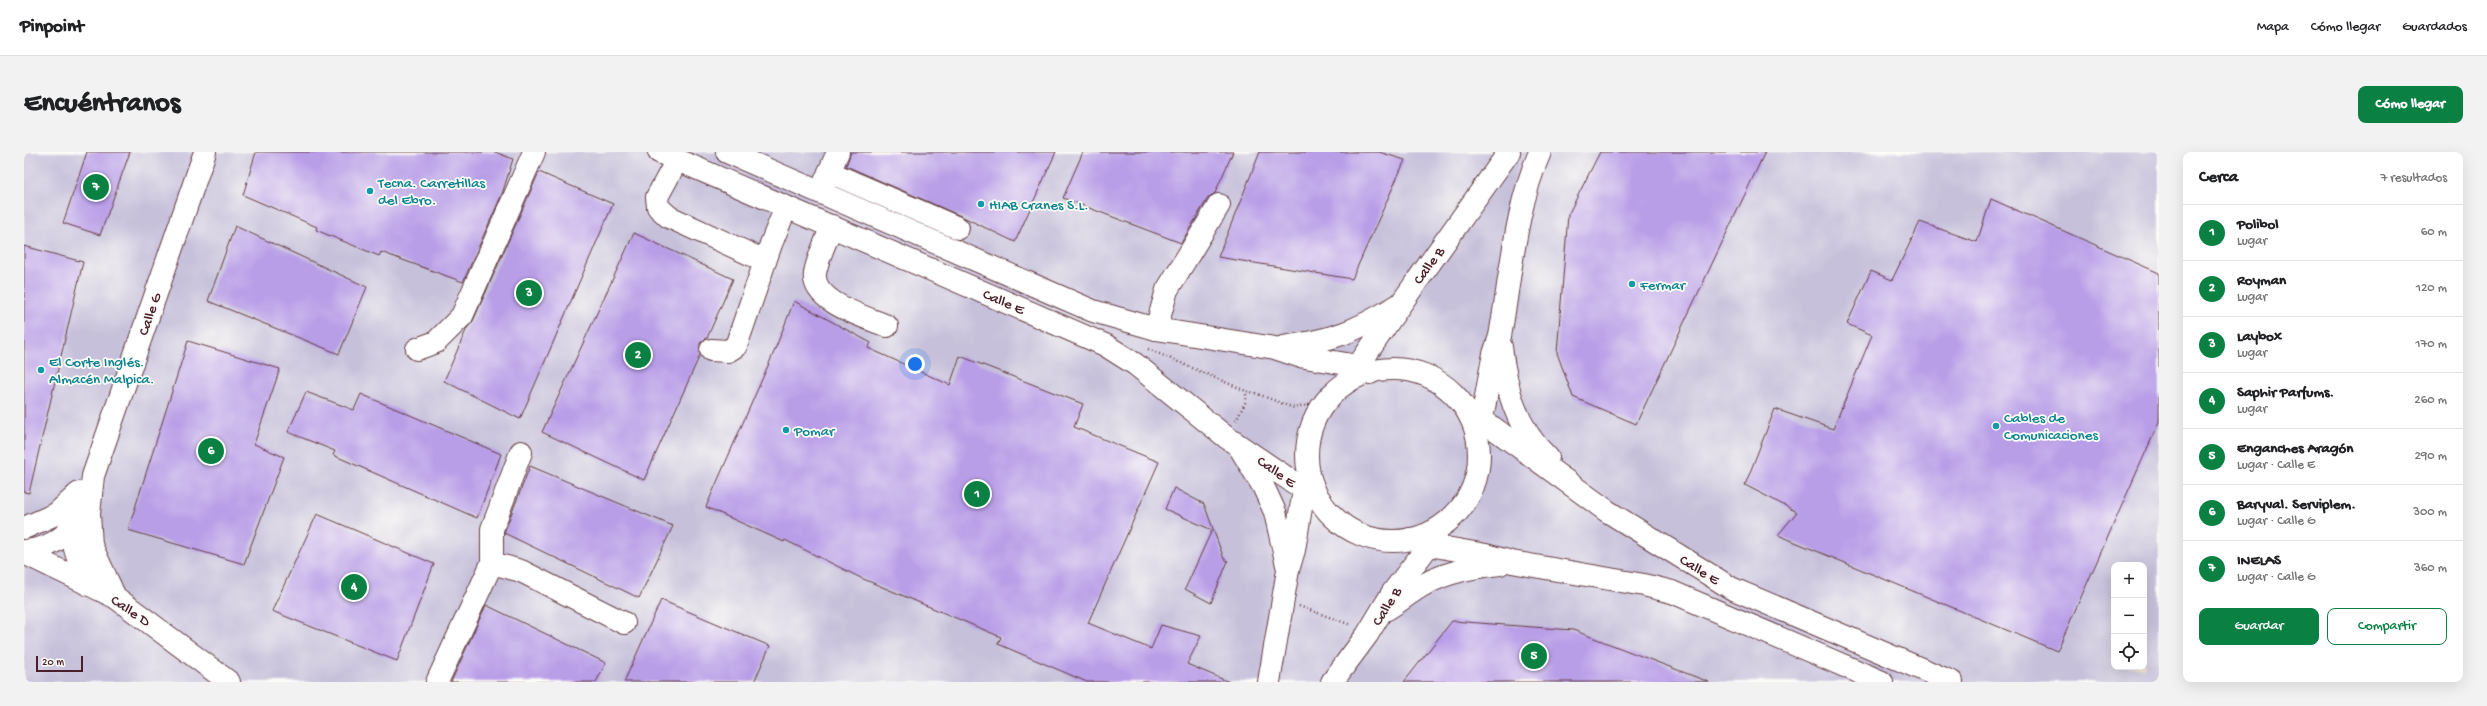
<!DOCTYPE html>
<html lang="es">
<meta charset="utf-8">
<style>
:root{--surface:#fff;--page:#f2f2f2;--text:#202124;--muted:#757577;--line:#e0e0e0;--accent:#0b8043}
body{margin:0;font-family:"Gochi Hand",sans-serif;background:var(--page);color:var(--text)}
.controls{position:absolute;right:12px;bottom:12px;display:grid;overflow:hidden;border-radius:8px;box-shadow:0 4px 16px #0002}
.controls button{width:36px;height:36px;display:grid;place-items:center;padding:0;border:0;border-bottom:1px solid var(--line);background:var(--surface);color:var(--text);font:20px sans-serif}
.scale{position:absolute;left:12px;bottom:10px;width:47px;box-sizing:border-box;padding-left:4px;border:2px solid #4a1f2b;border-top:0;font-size:11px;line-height:14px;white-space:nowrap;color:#4a1f2b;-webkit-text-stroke:3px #fdfcf7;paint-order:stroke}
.you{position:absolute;left:891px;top:212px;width:14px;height:14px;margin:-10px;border:3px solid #fff;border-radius:50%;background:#1a73e8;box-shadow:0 0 0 6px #1a73e833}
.badge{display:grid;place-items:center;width:26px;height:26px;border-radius:50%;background:var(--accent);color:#fff;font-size:13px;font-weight:700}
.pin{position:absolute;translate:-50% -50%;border:2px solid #fff;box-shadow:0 1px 4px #0006}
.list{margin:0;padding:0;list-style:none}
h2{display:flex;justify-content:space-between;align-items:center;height:52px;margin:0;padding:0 16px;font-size:17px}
h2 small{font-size:13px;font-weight:400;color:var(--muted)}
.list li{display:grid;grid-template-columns:26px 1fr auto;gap:12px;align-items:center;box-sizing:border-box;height:56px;padding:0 16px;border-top:1px solid var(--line)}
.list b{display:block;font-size:15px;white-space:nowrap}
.list p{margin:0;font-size:13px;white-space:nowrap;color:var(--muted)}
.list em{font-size:13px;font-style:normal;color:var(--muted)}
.actions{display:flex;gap:8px;padding:12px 16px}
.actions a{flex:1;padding:9px 0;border:1px solid var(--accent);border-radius:8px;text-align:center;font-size:14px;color:var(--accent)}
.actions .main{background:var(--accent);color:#fff}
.icon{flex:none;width:22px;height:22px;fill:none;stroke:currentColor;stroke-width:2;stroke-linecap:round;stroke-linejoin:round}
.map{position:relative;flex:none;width:2135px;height:530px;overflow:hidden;border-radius:8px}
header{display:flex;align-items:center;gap:24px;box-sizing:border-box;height:56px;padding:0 20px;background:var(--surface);border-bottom:1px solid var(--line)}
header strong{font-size:19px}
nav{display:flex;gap:22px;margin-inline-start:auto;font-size:14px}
.intro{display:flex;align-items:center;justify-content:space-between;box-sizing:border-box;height:96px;padding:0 24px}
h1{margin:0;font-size:28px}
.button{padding:10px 18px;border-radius:8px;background:var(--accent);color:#fff;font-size:14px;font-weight:700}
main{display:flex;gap:24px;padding:0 24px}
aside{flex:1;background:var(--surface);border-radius:8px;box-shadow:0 4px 16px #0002}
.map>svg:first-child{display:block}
</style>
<header>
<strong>Pinpoint</strong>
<nav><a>Mapa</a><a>Cómo llegar</a><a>Guardados</a></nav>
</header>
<div class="intro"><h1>Encuéntranos</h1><a class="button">Cómo llegar</a></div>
<main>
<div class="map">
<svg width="2135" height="530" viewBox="0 0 2135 530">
<rect width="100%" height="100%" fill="#fdfcf7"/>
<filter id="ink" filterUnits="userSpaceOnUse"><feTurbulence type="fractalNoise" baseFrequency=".025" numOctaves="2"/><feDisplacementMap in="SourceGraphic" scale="8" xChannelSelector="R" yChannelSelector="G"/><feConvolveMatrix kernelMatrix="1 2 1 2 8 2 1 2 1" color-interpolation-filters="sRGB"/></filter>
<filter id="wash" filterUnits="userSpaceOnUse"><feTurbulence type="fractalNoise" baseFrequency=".012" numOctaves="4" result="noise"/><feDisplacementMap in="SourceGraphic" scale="16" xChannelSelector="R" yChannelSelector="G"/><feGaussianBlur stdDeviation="0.9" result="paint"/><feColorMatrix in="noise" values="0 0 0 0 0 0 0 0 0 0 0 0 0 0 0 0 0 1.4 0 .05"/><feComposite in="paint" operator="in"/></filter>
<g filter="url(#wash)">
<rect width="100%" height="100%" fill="#ebe0be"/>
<path fill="#c6c0da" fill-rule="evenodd" d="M0,0H2135V530H0ZM2090,413H2120V515H2090Z"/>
<g id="blocks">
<g fill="#b89de7">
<polygon points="63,0 106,0 76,83 39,71"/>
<polygon points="232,0 471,0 489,7 478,42 439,130 357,100 355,104 292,78 293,75 219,43"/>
<polygon points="827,0 1032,0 991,90 939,65 822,14"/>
<polygon points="1059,0 1209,0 1191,41 1184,46 1157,91 1039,46"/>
<polygon points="1236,0 1355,0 1381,8 1328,127 1194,105"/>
<polygon points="1576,0 1741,0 1612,272 1549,245 1533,201 1544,63"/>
<polygon points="515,20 589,52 496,267 420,229 443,176 449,169"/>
<polygon points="1967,47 2135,121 2135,270 2033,499 1754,383 1773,360 1721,333 1751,257 1809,277 1848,183 1823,172 1847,119 1868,128 1896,70 1953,90"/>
<polygon points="211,74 343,135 315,202 184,149"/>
<polygon points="610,81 709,127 683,186 676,191 676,203 620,328 518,280"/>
<polygon points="0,94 59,110 5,341 0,340"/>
<polygon points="770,149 847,191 844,196 926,233 936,204 1059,252 1050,275 1135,310 1064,471 1127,497 1137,473 1177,484 1163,512 1205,530 1063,530 974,492 977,485 837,426 761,388 760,390 682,355 750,200"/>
<polygon points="164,189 256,217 230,292 260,305 220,412 104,378"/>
<polygon points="282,240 330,258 337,242 477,302 453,366 309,303 311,299 264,280"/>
<polygon points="506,314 649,374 615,446 480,381"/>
<polygon points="1150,336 1180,352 1200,407 1204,409 1187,451 1161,437 1188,378 1141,357"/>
<polygon points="293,362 410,412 373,509 248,459"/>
<polygon points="637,448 746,494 730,530 600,530"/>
<polygon points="462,453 582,511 572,530 427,530"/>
<polygon points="1428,469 1549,478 1685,530 1380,530"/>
</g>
</g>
</g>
<g filter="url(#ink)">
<use href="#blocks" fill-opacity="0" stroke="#623c41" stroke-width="1"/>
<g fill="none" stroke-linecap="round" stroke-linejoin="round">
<g stroke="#623c41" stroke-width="24">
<g id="minor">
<polyline points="635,0 1081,193 1111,212 1202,285 1296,348"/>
<polyline points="703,0 1069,159 1132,177 1251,196 1275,204 1334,214 1346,221"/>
<polyline points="653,8 633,45 634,55 645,65 741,109"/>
<polyline points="805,20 934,76"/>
<polyline points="799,34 814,0"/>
<path d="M808,74C802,89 794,105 791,121C787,150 842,165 863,174"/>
<polyline points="1132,177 1143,138 1195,53"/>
<path d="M1260,195C1309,188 1330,180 1373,154"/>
<path d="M1477,195C1482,237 1492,276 1524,306"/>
<polyline points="393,197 412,190 438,164 510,0"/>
<polyline points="687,198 704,199 712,194 747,92 762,55"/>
<circle cx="1369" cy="303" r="86"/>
<polyline points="1327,227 1334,214 1376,153 1485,0"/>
<polyline points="1446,264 1468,275 1583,359 1707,436 1928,530"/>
<path d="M1453,281C1462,258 1463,232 1469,207C1470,199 1474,192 1476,184C1487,123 1491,57 1516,0"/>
<polyline points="1216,296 1239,334 1251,360 1263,413"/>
<path d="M52,344C44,384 49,395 63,432"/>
<polyline points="0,376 32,362 55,341"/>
<polyline points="1386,387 1405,393 1462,403 1488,410 1620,433 1648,440 1858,530"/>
<path d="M0,399C22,398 41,386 54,368"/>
<polyline points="0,401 91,445 205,530"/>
<polyline points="468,411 468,377 497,300"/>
<polyline points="91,445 67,393 65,362 69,324 181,0"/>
<path d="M1363,457C1373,451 1382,444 1391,438C1416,421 1446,415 1476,412"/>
<polyline points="413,530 468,411 497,419 600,471"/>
<polyline points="1245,530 1264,418 1270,398 1280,338 1285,325"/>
<polyline points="1308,530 1343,483 1369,440 1405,393 1412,380"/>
</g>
</g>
<g stroke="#623c41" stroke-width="2.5" stroke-dasharray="1 3" stroke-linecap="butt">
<polyline points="1124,197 1222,239 1231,241 1270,256 1303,249"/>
<polyline points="1212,269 1222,249 1222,239"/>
<polyline points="1275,454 1327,473"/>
</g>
<use href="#minor" stroke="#fff" stroke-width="22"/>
</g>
</g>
<g fill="#0f9aa8" stroke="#fdfcf7" stroke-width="1.5">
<circle cx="346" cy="39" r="4"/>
<circle cx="957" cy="52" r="4"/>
<circle cx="1608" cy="132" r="4"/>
<circle cx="17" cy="218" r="4"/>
<circle cx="1972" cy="274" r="4"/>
<circle cx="762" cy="278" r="4"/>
</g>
<g text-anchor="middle" stroke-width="3.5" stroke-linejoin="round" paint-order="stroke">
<g font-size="15" fill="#0d838f" stroke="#fdfcf7" text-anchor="start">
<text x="354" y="35">Tecna. Carretillas<tspan x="354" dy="17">del Ebro.</tspan></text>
<text x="965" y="57">HIAB Cranes S.L.</text>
<text x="1616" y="137">Fermar</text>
<text x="25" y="214">El Corte Inglés.<tspan x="25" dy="17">Almacén Malpica.</tspan></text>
<text x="1980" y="270">Cables de<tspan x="1980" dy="17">Comunicaciones</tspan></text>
<text x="770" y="283">Pomar</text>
</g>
<g font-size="15" fill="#4a1f2b" stroke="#fdfcf7">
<text transform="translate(1404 113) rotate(-54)" y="5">Calle B</text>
<text transform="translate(980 149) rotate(23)" y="5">Calle E</text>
<text transform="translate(125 162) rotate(-71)" y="5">Calle G</text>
<text transform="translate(1253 319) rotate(35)" y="5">Calle E</text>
<text transform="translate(1676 417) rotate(32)" y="5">Calle E</text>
<text transform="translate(1362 454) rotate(-58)" y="5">Calle B</text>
<text transform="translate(107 458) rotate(34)" y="5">Calle D</text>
</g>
</g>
</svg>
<div class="controls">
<button>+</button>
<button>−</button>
<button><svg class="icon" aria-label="locate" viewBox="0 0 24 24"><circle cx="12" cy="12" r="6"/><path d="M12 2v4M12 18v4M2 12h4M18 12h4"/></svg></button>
</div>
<div class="scale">20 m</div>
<div class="you"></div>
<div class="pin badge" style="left:953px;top:342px">1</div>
<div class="pin badge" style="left:614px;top:203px">2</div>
<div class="pin badge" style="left:505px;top:141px">3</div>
<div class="pin badge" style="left:330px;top:435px">4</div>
<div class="pin badge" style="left:1510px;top:504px">5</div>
<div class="pin badge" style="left:187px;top:299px">6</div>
<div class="pin badge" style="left:72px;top:35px">7</div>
</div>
<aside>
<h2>Cerca<small>7 resultados</small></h2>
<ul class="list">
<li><span class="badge">1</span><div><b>Polibol</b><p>Lugar</p></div><em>60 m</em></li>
<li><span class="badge">2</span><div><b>Royman</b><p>Lugar</p></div><em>120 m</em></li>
<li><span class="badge">3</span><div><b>Laybox</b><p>Lugar</p></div><em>170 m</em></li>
<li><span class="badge">4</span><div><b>Saphir Parfums.</b><p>Lugar</p></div><em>260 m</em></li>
<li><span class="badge">5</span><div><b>Enganches Aragón</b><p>Lugar · Calle E</p></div><em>290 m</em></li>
<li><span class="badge">6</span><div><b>Baryval. Serviplem.</b><p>Lugar · Calle G</p></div><em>300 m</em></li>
<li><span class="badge">7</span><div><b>INELAS</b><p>Lugar · Calle G</p></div><em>360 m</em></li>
</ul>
<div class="actions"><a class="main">Guardar</a><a>Compartir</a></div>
</aside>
</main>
